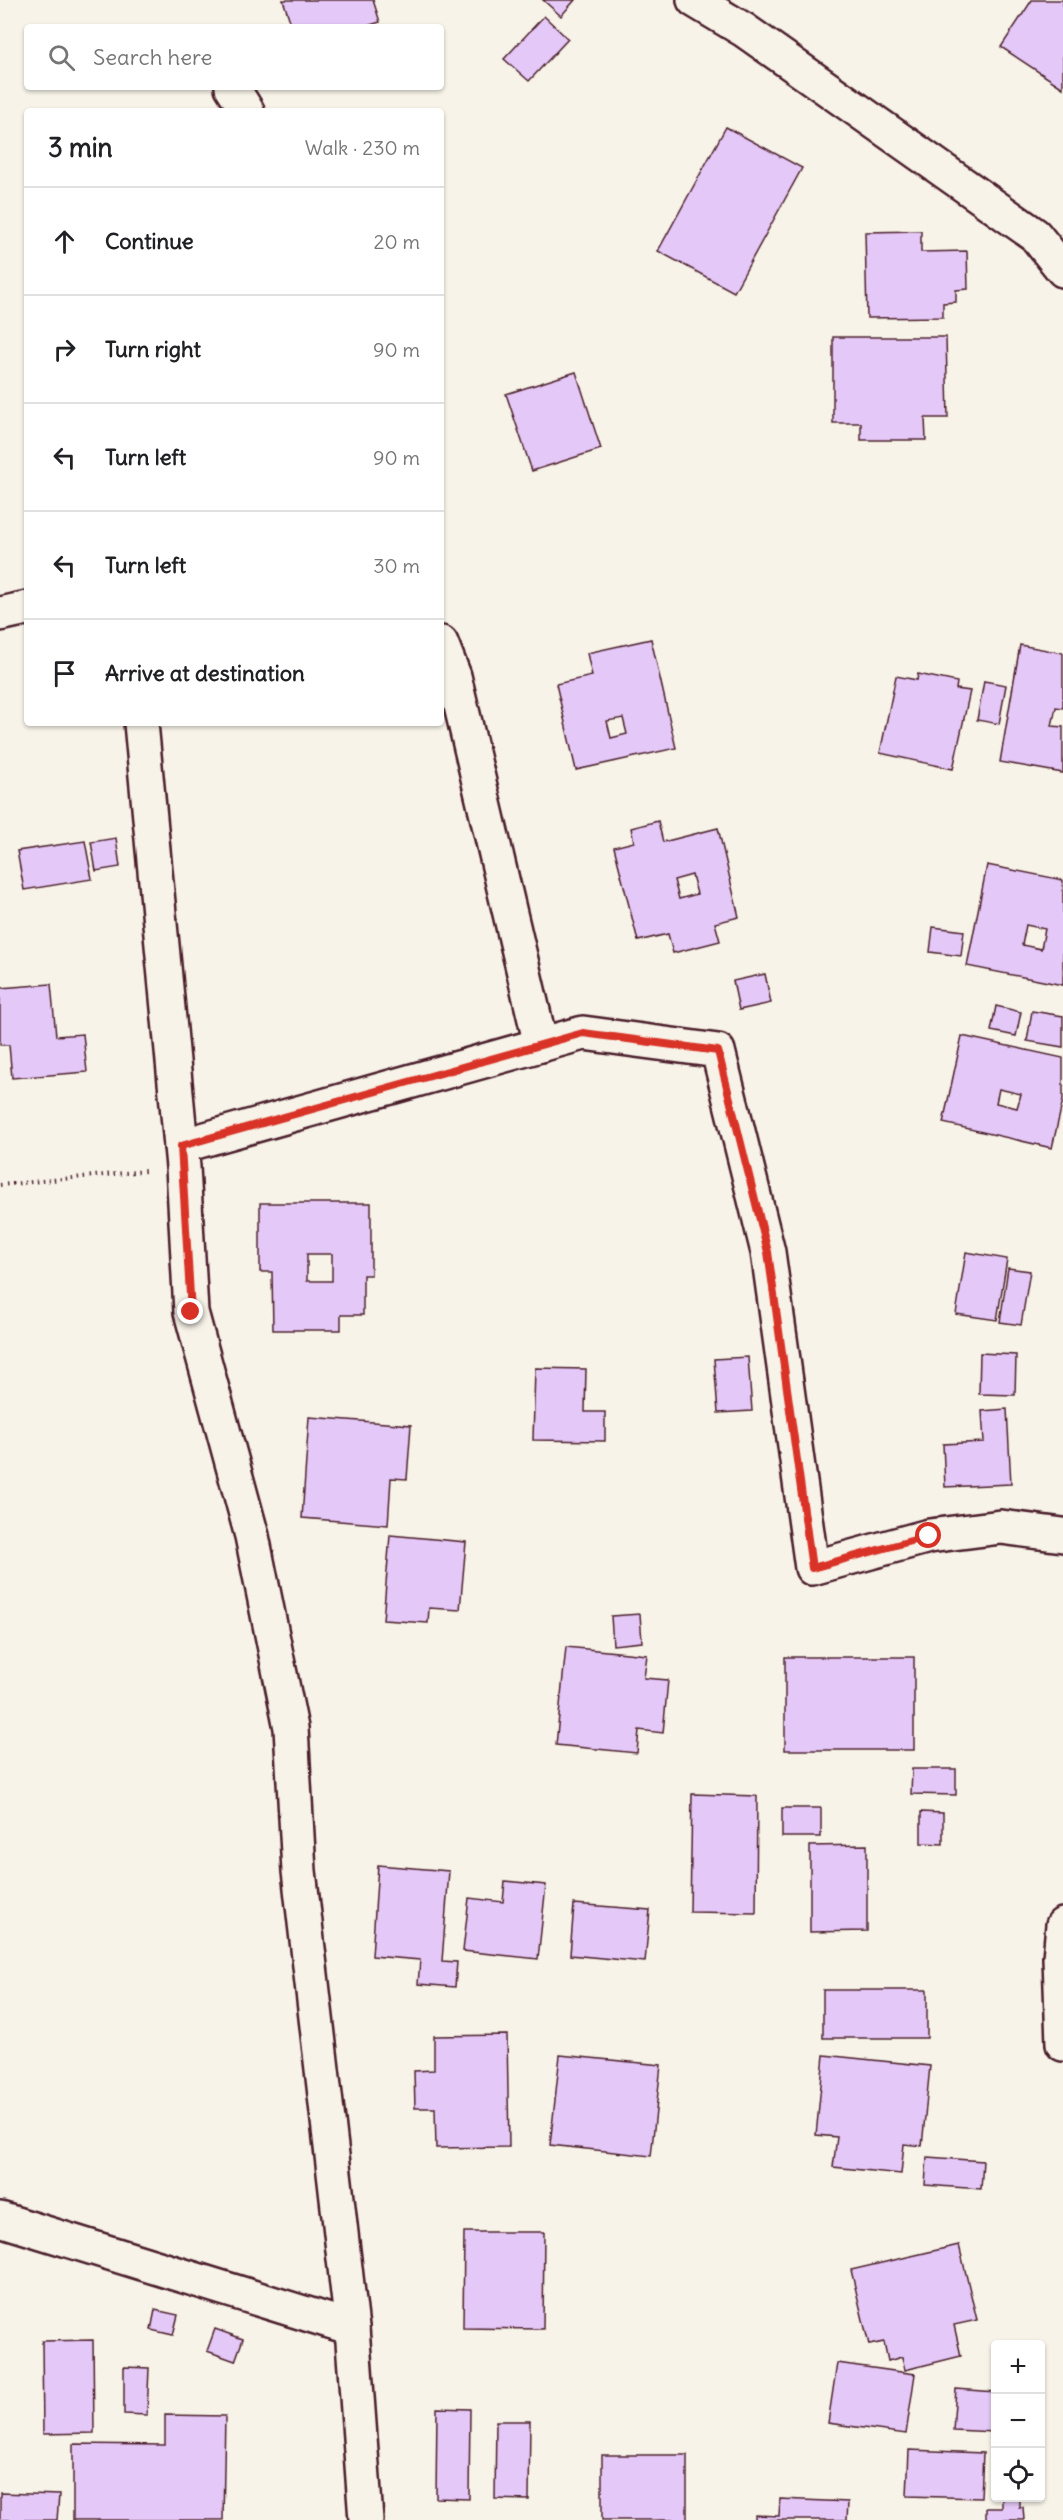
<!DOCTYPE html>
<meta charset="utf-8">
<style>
:root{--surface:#fff;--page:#f2f2f2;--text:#202124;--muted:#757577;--line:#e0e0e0}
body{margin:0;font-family:Delius,sans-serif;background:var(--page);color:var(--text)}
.controls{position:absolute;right:18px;bottom:18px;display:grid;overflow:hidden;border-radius:6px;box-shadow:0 2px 4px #0004}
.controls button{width:54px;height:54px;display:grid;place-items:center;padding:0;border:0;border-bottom:2px solid var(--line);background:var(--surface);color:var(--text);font:30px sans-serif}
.stop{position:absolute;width:18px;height:18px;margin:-14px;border:4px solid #d93025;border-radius:50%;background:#fff}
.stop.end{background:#d93025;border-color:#fff;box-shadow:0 2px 6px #0008}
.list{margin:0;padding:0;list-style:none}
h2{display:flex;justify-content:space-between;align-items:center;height:78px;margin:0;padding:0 24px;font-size:26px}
h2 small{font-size:20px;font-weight:400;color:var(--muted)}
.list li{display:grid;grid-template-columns:39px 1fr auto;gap:18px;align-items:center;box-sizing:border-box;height:108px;padding:0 24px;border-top:2px solid var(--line)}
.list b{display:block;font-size:22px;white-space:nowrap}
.list em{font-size:20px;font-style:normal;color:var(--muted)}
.icon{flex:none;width:33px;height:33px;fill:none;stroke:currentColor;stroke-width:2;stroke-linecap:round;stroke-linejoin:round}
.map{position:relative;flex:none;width:1063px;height:2520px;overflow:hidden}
.search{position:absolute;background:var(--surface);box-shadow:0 2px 4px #0004;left:24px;top:24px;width:420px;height:66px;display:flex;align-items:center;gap:15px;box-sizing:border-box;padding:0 21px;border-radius:6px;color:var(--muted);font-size:22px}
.panel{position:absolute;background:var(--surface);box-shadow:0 2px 4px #0004;left:24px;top:108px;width:420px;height:618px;border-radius:6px}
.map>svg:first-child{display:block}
</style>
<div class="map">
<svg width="1063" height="2520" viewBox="0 0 1063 2520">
<rect width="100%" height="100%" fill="#f7f3e8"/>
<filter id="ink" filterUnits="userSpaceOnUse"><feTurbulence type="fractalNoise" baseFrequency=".0167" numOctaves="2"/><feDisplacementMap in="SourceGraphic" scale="12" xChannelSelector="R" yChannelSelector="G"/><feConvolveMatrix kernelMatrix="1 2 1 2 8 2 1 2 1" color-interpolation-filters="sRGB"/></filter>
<g filter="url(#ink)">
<g fill="#e4c8f7" stroke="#4a1f2b" stroke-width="1.5" fill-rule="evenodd">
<polygon points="283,0 373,0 380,22 364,27 292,27"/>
<polygon points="543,0 575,0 561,16"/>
<polygon points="1032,0 1063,0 1063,88 1001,47"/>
<polygon points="544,16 568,39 529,81 504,59"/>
<polygon points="726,127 802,168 734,292 658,251"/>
<polygon points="921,231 921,252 967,251 968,289 956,290 956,302 943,303 943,317 867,318 865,232"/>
<polygon points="833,337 946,337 948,418 925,418 926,440 861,440 861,423 833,423"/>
<polygon points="576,372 601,449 532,471 506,394"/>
<path d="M651,639L676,748L576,770L556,684L592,676L587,653ZM623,718L627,734L611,738L607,721Z"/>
<polygon points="1020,645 1063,653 1063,708 1056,707 1052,726 1063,727 1063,773 1000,762"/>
<polygon points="918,674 957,682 956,689 970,691 953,769 880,753 896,676 917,680"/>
<polygon points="984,681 1006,685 999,724 977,720"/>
<path d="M658,821L663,842L718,828L739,917L715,923L720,941L673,953L668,934L638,941L614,847L634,842L631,828ZM692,875L697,894L679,899L674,880Z"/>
<polygon points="116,838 120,867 96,871 91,842"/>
<polygon points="85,841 92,879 24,890 17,851"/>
<path d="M987,865L1063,880V985L967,966ZM1026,925L1045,929L1041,949L1022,945Z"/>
<polygon points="933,927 964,931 961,956 930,952"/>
<polygon points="765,974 771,1003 739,1010 733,981"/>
<polygon points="51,984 56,1036 83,1034 87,1072 12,1078 9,1045 0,1045 0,988"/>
<polygon points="996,1006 1021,1012 1016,1036 991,1031"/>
<polygon points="1032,1011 1063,1016 1063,1047 1027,1041"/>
<path d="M962,1036L1063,1058V1100L1052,1148L943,1123ZM999,1089L1021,1094L1017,1108L996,1103Z"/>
<path d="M260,1203H371V1275H363V1315H341V1330H273L272,1272H260ZM307,1254H332V1281H307Z"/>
<polygon points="966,1252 1007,1259 997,1320 956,1314"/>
<polygon points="1008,1268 1030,1271 1021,1325 1000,1322"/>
<polygon points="980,1353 1016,1355 1015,1395 979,1394"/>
<polygon points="748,1357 752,1411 718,1413 714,1359"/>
<polygon points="535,1368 586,1369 585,1412 605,1412 605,1441 533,1440"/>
<polygon points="1007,1409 1011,1484 945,1487 943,1444 984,1442 982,1411"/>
<polygon points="309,1417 411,1425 407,1479 391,1478 388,1525 302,1518"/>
<polygon points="390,1535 466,1542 460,1610 429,1608 428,1623 383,1620"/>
<polygon points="640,1614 642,1642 613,1645 611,1616"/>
<polygon points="566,1647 647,1655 644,1678 668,1680 663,1733 639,1730 637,1753 556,1745"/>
<rect x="785" y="1657" width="129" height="93"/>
<polygon points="912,1769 956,1769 956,1795 911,1794"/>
<polygon points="692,1794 757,1796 756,1913 690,1912"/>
<rect x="782" y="1808" width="39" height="29"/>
<polygon points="921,1812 943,1813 943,1844 921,1843"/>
<polygon points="867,1845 867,1931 810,1932 810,1846"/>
<polygon points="378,1865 449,1871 442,1961 457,1962 455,1987 418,1984 420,1960 372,1956"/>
<polygon points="505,1881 546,1885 538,1959 463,1951 469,1898 503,1902"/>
<polygon points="574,1904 650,1910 645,1962 570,1955"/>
<rect x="823" y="1990" width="104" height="48"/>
<polygon points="507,2035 509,2147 436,2148 435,2108 415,2108 414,2071 434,2070 434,2036"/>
<polygon points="560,2055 661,2065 651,2156 550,2145"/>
<polygon points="824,2055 930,2066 922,2146 904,2144 901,2174 833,2167 837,2137 816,2135"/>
<polygon points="927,2157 983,2161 981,2189 925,2185"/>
<polygon points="464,2232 544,2232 543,2329 463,2328"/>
<polygon points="959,2245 977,2320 954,2325 961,2356 905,2370 902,2357 888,2361 884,2342 869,2345 851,2270"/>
<polygon points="155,2310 178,2315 173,2335 151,2330"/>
<polygon points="215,2329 243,2339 235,2361 207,2351"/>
<polygon points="93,2340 94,2433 43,2434 42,2341"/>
<polygon points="837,2363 915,2374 906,2434 828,2423"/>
<polygon points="124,2367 149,2368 147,2415 124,2414"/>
<polygon points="956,2389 996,2392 996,2432 953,2430"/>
<polygon points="437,2408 470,2409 469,2499 436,2498"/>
<polygon points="165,2415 225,2416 223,2520 73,2520 73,2444 165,2445"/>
<polygon points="496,2421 530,2421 529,2500 495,2499"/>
<polygon points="909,2450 983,2453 981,2498 907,2496"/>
<rect x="602" y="2455" width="85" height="65"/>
<polygon points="0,2493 59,2495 57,2520 0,2520"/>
<polygon points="1002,2498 1019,2498 1019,2507 1023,2507 1024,2520 986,2520 986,2508 1002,2508"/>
<polygon points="780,2499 848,2502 847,2520 755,2520 755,2515 779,2516"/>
</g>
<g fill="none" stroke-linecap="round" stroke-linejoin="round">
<g stroke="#4a1f2b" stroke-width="38">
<g id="street">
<polyline points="694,0 744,30 1035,235 1063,270"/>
<polyline points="232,87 247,111"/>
<polyline points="0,614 27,608"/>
<polyline points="441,643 454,676 541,1045"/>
<polyline points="141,723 183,1167 191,1312 252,1536 291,1728 299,1871 352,2328 366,2520"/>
<polyline points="181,1146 583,1033 718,1051 768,1252 812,1568 929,1536 1001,1527 1063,1535"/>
<polyline points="1063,1925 1060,1958 1063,2044"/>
<polyline points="0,2219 352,2328"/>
</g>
</g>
<polyline stroke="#4a1f2b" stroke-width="4" stroke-dasharray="1.5 4.5" stroke-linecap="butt" points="0,1185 146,1171"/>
<use href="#street" stroke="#f7f3e8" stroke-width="33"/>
</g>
</g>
<g fill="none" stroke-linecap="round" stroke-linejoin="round" filter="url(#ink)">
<polyline stroke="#d93025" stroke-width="8" points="191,1312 181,1146 583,1033 718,1051 768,1252 812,1568 929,1536"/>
</g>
</svg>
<div class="controls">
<button>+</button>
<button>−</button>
<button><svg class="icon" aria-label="locate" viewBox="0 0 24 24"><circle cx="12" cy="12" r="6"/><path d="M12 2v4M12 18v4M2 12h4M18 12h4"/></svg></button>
</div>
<div class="stop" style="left:929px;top:1536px"></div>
<div class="stop end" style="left:191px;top:1312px"></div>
<div class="search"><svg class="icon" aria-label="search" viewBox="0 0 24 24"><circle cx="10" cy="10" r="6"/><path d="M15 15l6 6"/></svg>Search here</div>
<section class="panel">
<h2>3 min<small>Walk · 230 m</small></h2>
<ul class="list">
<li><svg class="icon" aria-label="ahead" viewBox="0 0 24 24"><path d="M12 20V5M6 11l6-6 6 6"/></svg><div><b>Continue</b></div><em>20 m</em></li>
<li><svg class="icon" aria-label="right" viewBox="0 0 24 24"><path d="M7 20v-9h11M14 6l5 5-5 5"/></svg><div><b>Turn right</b></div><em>90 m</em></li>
<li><svg class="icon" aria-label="left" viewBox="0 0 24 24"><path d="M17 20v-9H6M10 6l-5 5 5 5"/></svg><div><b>Turn left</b></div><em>90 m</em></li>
<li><svg class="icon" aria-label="left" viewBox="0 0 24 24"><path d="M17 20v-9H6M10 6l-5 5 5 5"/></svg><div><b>Turn left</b></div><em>30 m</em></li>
<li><svg class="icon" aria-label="arrive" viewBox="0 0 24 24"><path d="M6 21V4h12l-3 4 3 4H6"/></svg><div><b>Arrive at destination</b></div></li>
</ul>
</section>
</div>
